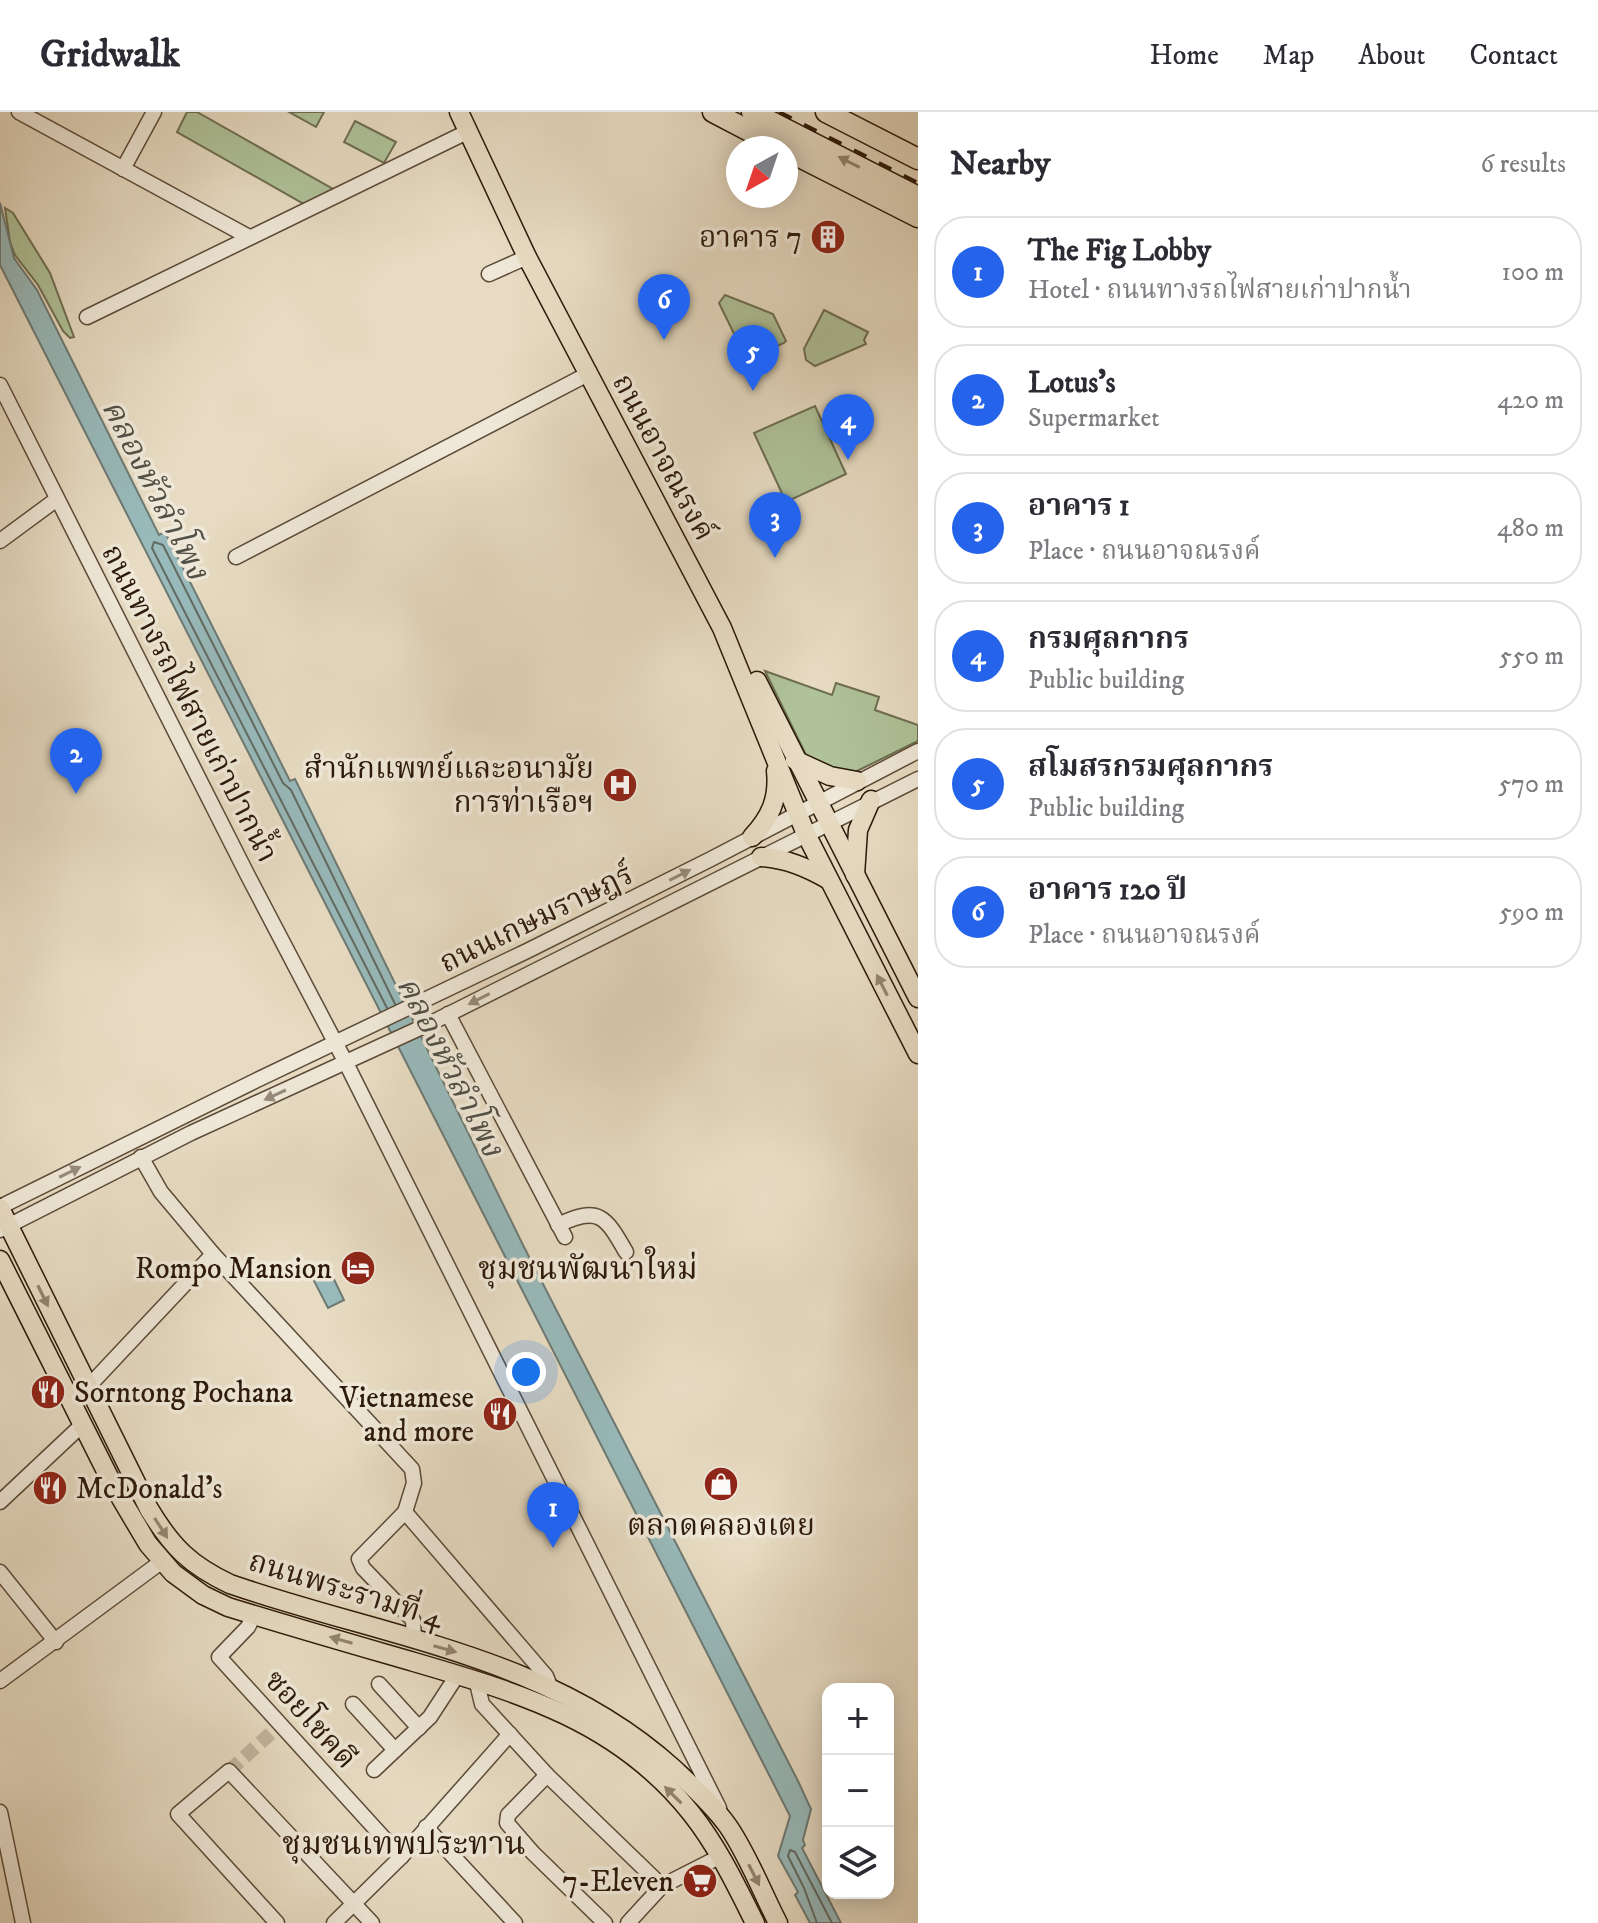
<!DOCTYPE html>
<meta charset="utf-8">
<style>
:root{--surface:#fff;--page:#f2f2f3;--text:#2b2b33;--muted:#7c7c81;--line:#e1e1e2;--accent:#2563eb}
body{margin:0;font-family:"IM FELL DW Pica","Noto Serif Thai",serif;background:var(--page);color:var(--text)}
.controls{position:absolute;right:24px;bottom:24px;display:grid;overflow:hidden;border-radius:16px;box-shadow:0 4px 20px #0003}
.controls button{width:72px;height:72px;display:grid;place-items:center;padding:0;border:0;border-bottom:2px solid var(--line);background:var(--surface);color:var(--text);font:40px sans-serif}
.compass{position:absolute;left:726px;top:24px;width:72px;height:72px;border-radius:50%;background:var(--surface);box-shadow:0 4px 20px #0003;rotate:220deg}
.you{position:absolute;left:526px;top:1260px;width:28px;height:28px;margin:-20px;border:6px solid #fff;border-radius:50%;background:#1a73e8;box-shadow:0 0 0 12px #1a73e833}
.badge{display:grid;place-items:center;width:52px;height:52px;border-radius:50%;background:var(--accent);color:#fff;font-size:26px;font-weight:700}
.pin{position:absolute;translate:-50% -66px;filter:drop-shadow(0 2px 4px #0008)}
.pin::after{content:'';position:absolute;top:42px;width:28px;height:24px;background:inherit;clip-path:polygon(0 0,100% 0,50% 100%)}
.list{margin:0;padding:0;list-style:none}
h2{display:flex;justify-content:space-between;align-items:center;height:104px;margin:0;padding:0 32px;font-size:34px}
h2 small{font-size:26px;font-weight:400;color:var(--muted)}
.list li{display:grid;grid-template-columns:52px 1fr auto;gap:24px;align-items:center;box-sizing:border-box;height:112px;margin:0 16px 16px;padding:0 16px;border:2px solid var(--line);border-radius:32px}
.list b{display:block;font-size:30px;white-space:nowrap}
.list p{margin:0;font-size:26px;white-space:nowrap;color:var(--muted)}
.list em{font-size:26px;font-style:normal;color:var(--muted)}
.icon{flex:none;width:44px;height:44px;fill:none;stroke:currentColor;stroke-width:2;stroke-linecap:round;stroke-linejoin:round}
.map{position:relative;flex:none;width:918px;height:1811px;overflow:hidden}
header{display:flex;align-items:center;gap:48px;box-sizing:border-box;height:112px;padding:0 40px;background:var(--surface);border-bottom:2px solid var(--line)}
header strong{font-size:38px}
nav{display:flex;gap:44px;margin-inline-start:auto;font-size:28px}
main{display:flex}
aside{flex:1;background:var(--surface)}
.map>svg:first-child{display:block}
</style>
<header>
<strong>Gridwalk</strong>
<nav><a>Home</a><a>Map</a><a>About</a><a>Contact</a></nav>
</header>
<main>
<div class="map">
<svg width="918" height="1811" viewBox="0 0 918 1811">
<rect width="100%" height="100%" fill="#e7dcc3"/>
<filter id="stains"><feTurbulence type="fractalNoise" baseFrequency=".0025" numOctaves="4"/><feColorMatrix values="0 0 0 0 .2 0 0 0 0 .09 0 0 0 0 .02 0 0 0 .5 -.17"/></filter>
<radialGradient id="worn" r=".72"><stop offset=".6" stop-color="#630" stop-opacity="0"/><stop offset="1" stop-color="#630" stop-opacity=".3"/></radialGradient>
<g fill="#afc299" stroke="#6e6e51" stroke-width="2">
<polygon points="187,0 197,0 333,77 304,92 177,20"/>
<polygon points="289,0 324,0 316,15"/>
<polygon points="355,9 396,30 384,51 344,30"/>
<polygon points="5,96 13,101 50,161 74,225 70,226 63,219 38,173 15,143 10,130"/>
<polygon points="725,183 773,202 786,229 784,231 749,246 744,242 719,191"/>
<polygon points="824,198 868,220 864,228 866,232 815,254 806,248 804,237"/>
<polygon points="815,294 846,362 786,390 754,321"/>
<polygon points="765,559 832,583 836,571 879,585 875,598 918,613 918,629 855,660 829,656 806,643"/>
</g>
<g fill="#98babb" stroke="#6d7a74" stroke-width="2">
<polygon points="0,91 14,146 37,178 159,423 165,420 290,669 295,667 523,1133 798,1669 811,1697 803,1728 805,1733 802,1736 841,1811 810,1811 795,1783 798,1780 778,1744 790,1704 0,153"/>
<polygon points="329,1157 344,1188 328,1196 312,1165"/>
</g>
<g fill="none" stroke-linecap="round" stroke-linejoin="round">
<g stroke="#626a62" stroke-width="2">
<polyline points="387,896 152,436 154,430 163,433 283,671 291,678 395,892"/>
<polyline points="817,1811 804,1776 788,1744 790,1738 795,1740 832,1811"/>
</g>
<polyline stroke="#c2b59e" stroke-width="14" stroke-dasharray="14 7" stroke-linecap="butt" points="229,1659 280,1613"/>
<g stroke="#5b4a38" stroke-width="17">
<g id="minor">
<polyline points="19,0 249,125"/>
<polyline points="123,57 154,0"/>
<polyline points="489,162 527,145"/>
<polyline points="87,205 467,20"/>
<polyline points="0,273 247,762 346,951 719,1696"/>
<polyline points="0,429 57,387"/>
<polyline points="236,445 588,262"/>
<polyline points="448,902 565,1125"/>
<polyline points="141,1045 161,1080 213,1142 412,1357 414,1371 405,1400 359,1447 363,1456 413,1508 414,1528"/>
<polyline points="0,1095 257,968 527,839 711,747 918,639"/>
<path d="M558,1113C599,1093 606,1105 626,1140"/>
<polyline points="0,1118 191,1021 431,911 918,667"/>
<polyline points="88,1275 213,1142"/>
<polyline points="0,1390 83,1312"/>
<polyline points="405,1400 546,1564 550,1574"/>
<polyline points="0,1460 56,1530"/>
<polyline points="254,1503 248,1515 219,1545 401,1745"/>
<polyline points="476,1567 482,1592 547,1663 662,1774"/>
<polyline points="0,1569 161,1450"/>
<polyline points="379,1572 419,1616"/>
<polyline points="353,1592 395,1638"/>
<polyline points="374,1658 430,1605 458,1562"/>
<polyline points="547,1663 508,1703 507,1711 533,1741 605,1811"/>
<polyline points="0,1700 23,1811"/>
<polyline points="426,1715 515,1811"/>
<polyline points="277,1811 178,1702 229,1659 372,1811"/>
<polyline points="334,1811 401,1745 510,1622"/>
<polyline points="628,1811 662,1774 721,1744"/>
</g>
</g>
<g stroke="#2c1909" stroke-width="21">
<g id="major">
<polyline points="459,0 527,145 722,516 806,722 918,942"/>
<polyline points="757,569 918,886"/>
<polyline points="795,648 830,664 857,669"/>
<path d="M752,725C770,706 779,687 776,659"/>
<path d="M761,745C787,747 806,755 829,768"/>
<polyline points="855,763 858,718 871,688"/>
<path d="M0,1096L149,1397C172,1435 190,1453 230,1472C383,1525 550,1544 674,1657C692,1674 713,1693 728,1714C748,1743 762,1780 778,1811"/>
<path d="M0,1148L113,1373L148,1432L173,1461L203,1483L228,1495C289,1514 352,1532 414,1550C520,1581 619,1610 691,1701C718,1735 736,1773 755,1811"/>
</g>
</g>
<g stroke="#2c1909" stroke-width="23">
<g id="highway">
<polyline points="713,0 782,36"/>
<polyline points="752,0 918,85"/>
<polyline points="826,0 918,47"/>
<polyline points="786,38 918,105"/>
</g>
</g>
<use href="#minor" stroke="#efe8d8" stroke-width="14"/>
<use href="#major" stroke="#e7dcc3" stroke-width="18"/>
<use href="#highway" stroke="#e7dcc3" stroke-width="20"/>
<polyline stroke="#2c1909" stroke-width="4" stroke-dasharray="14 14" stroke-linecap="butt" points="779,0 918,71"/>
</g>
<defs><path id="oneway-solid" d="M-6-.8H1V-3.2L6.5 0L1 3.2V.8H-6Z" transform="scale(2)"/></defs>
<g fill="#93846f">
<use href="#oneway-solid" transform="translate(849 50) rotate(-153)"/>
<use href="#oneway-solid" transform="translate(882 873) rotate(-117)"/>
<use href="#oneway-solid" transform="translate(43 1184) rotate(64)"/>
<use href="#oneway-solid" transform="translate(161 1416) rotate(57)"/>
<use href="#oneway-solid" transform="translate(341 1528) rotate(-164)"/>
<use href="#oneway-solid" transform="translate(445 1537) rotate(16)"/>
<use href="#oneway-solid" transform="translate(673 1683) rotate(-135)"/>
<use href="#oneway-solid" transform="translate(754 1763) rotate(63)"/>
</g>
<g fill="#978b7b">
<use href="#oneway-solid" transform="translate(680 763) rotate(-27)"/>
<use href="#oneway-solid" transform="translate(479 887) rotate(153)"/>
<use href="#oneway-solid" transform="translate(275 983) rotate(155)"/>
<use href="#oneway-solid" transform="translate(70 1060) rotate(-26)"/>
</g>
<defs>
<g id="building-disc" transform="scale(1.8)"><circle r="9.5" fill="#8f2418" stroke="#efe8d8"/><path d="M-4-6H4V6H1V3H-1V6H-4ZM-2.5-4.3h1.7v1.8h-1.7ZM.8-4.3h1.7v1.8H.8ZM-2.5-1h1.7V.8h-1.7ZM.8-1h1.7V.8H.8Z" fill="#fff"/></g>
<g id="hospital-disc" transform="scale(1.8)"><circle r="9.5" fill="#8f2418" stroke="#efe8d8"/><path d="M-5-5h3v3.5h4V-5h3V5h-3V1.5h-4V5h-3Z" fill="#fff"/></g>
<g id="hotel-disc" transform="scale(1.8)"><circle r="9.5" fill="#8f2418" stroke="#efe8d8"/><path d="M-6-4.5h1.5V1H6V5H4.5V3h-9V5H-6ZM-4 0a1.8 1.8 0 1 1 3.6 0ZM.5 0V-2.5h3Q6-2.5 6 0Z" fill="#fff"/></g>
<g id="restaurant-disc" transform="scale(1.8)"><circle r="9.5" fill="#8f2418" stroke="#efe8d8"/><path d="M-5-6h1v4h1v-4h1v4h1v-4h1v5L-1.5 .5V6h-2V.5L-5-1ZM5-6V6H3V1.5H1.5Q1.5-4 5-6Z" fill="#fff"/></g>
<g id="shop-disc" transform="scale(1.8)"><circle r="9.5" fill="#8f2418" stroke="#efe8d8"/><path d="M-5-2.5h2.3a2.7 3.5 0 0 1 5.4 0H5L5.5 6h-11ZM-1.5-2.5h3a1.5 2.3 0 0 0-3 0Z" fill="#fff"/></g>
<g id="supermarket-disc" transform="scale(1.8)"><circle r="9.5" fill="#8f2418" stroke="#efe8d8"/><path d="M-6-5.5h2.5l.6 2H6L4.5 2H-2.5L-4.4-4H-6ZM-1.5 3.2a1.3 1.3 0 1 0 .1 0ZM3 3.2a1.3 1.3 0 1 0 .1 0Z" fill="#fff"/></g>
</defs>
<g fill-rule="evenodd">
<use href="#building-disc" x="828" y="125"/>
<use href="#hospital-disc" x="620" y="673"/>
<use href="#hotel-disc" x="358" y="1156"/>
<use href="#restaurant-disc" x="48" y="1280"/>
<use href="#restaurant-disc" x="500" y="1302"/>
<use href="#shop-disc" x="721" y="1372"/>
<use href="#restaurant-disc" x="50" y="1376"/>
<use href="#supermarket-disc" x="700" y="1769"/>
</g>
<g text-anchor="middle" stroke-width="7" stroke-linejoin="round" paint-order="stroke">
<g font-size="30" fill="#2c1909" stroke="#efe8d8" text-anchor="end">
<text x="802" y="135">อาคาร 7</text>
<text x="594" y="666">สำนักแพทย์และอนามัย<tspan x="594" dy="34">การท่าเรือฯ</tspan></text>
<text x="332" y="1166">Rompo Mansion</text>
<text x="74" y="1290" text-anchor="start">Sorntong Pochana</text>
<text x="474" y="1295">Vietnamese<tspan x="474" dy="34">and more</tspan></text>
<text x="76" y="1386" text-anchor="start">McDonald's</text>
<text x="721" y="1423" text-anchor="middle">ตลาดคลองเตย</text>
<text x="674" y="1779">7-Eleven</text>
</g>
<g font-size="30" fill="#2c1909" stroke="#efe8d8">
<text transform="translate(664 345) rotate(62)" y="10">ถนนอาจณรงค์</text>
<text transform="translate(190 591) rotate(63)" y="10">ถนนทางรถไฟสายเก่าปากน้ำ</text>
<text transform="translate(536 806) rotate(-26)" y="10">ถนนเกษมราษฎร์</text>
<text transform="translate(346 1477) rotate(17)" y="10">ถนนพระรามที่ 4</text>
<text transform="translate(311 1607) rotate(48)" y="10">ซอยโชคดี</text>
</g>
<g font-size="32" font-style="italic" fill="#525147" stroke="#efe8d8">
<text transform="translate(156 377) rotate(63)" y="11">คลองหัวลำโพง</text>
<text transform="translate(451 954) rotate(63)" y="11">คลองหัวลำโพง</text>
</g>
<g font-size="32" fill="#2c1909" stroke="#efe8d8">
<text x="588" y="1167">ชุมชนพัฒนาใหม่</text>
<text x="404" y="1742">ชุมชนเทพประทาน</text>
</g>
</g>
<rect width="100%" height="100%" filter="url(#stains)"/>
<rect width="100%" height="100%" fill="url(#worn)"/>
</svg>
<div class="controls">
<button>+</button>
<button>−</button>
<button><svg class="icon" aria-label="layers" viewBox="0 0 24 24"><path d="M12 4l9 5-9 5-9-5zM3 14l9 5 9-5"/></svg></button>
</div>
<svg class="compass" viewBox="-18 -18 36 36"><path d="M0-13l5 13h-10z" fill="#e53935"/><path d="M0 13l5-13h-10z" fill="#7c7c81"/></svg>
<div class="you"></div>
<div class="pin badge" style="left:553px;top:1436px">1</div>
<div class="pin badge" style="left:76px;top:682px">2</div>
<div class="pin badge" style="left:775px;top:446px">3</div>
<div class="pin badge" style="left:848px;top:348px">4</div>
<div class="pin badge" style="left:753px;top:279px">5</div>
<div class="pin badge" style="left:664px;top:228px">6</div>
</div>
<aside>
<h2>Nearby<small>6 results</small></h2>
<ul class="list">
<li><span class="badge">1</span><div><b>The Fig Lobby</b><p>Hotel · ถนนทางรถไฟสายเก่าปากน้ำ</p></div><em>100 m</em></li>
<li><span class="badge">2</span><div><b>Lotus's</b><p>Supermarket</p></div><em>420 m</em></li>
<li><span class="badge">3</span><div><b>อาคาร 1</b><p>Place · ถนนอาจณรงค์</p></div><em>480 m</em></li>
<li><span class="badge">4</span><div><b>กรมศุลกากร</b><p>Public building</p></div><em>550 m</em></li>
<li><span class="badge">5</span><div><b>สโมสรกรมศุลกากร</b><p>Public building</p></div><em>570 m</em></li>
<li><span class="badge">6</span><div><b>อาคาร 120 ปี</b><p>Place · ถนนอาจณรงค์</p></div><em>590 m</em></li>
</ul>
</aside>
</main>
